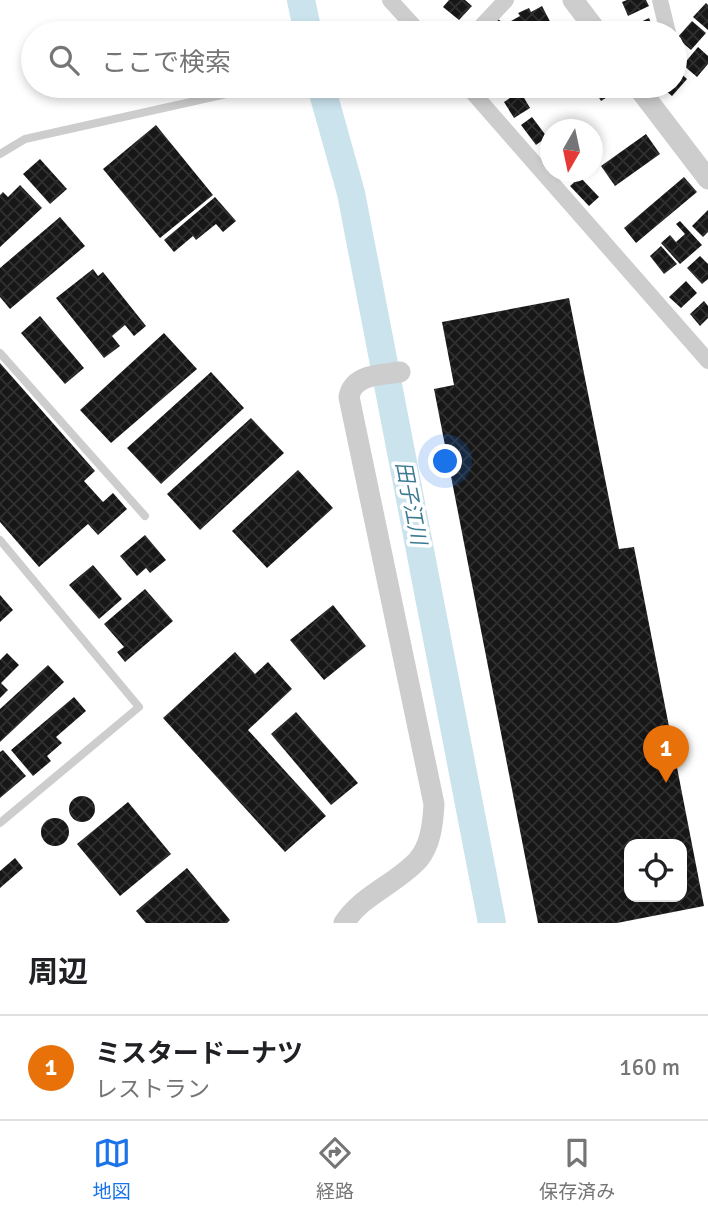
<!DOCTYPE html>
<html lang="ja">
<meta charset="utf-8">
<style>
:root{--surface:#fff;--page:#f2f2f2;--text:#202124;--muted:#757577;--line:#e0e0e0;--accent:#1a73e8}
body{margin:0;font-family:Signika,"Noto Sans JP",sans-serif;background:var(--page);color:var(--text)}
.controls{position:absolute;right:21px;bottom:21px;display:grid;overflow:hidden;border-radius:14px;box-shadow:0 4px 10px #0003}
.controls button{width:63px;height:63px;display:grid;place-items:center;padding:0;border:0;border-bottom:2px solid var(--line);background:var(--surface);color:var(--text);font:35px sans-serif}
.compass{position:absolute;left:540px;top:119px;width:63px;height:63px;border-radius:50%;background:var(--surface);box-shadow:0 4px 10px #0003;rotate:189deg}
.you{position:absolute;left:446px;top:462px;width:24px;height:24px;margin:-18px;border:5px solid #fff;border-radius:50%;background:#1a73e8;box-shadow:0 0 0 10px #1a73e833}
.badge{display:grid;place-items:center;width:46px;height:46px;border-radius:50%;background:var(--accent);color:#fff;font-size:23px;font-weight:700}
.pin{position:absolute;translate:-50% -58px;filter:drop-shadow(0 2px 4px #0008)}
.pin::after{content:'';position:absolute;top:37px;width:24px;height:21px;background:inherit;clip-path:polygon(0 0,100% 0,50% 100%)}
.list{margin:0;padding:0;list-style:none}
h2{display:flex;justify-content:space-between;align-items:center;height:91px;margin:0;padding:0 28px;font-size:30px}
h2 small{font-size:23px;font-weight:400;color:var(--muted)}
.list li{display:grid;grid-template-columns:46px 1fr auto;gap:21px;align-items:center;box-sizing:border-box;height:105px;padding:0 28px;border-top:2px solid var(--line)}
.list b{display:block;font-size:26px;white-space:nowrap}
.list p{margin:0;font-size:23px;white-space:nowrap;color:var(--muted)}
.list em{font-size:23px;font-style:normal;color:var(--muted)}
.icon{flex:none;width:38px;height:38px;fill:none;stroke:currentColor;stroke-width:2;stroke-linecap:round;stroke-linejoin:round}
.map{position:relative;flex:none;width:708px;height:923px;overflow:hidden}
.search{position:absolute;background:var(--surface);box-shadow:0 4px 10px #0003;left:21px;right:21px;top:21px;height:77px;display:flex;align-items:center;gap:18px;box-sizing:border-box;padding:0 24px;border-radius:38px;color:var(--muted);font-size:26px}
.sheet{height:196px;background:var(--surface)}
nav{display:flex;justify-content:space-around;align-items:center;box-sizing:border-box;height:98px;border-top:2px solid var(--line);background:var(--surface);font-size:19px;color:var(--muted)}
nav a{display:grid;justify-items:center;gap:4px}
nav .on{color:var(--accent)}
.map>svg:first-child{display:block}
</style>
<div class="map">
<svg width="708" height="923" viewBox="0 0 708 923">
<defs>
<pattern id="building-cross-hatch" width="8" height="8" patternUnits="userSpaceOnUse" patternTransform="scale(1.75)"><rect width="8" height="8" fill="#171717"/><path d="M0 0l8 8M0 8l8-8" fill="none" stroke="#303030"/></pattern>
</defs>
<rect width="100%" height="100%" fill="#fff"/>
<g fill="none" stroke-linecap="round" stroke-linejoin="round">
<g stroke="#cae3ec" stroke-width="28">
<polyline points="301,0 308,33"/>
<polyline points="321,86 351,193 492,923"/>
</g>
</g>
<g fill="url(#building-cross-hatch)" fill-rule="evenodd">
<polygon points="449,0 465,0 472,6 459,20 443,7"/>
<polygon points="627,0 646,0 649,6 628,16 622,2"/>
<polygon points="706,3 708,5 708,30 693,17"/>
<polygon points="542,6 556,33 517,33 511,21 520,16 518,13 529,8 531,12"/>
<polygon points="649,18 655,32 630,33 628,28"/>
<polygon points="498,19 511,29 508,33 488,33"/>
<polygon points="692,21 706,33 691,50 677,38"/>
<polygon points="698,47 708,56 708,64 697,77 683,65"/>
<polygon points="675,68 687,79 672,96 660,86 675,86"/>
<polygon points="592,86 618,86 620,89 601,101"/>
<polygon points="520,91 530,108 514,118 504,102"/>
<polygon points="532,117 547,137 536,145 521,125"/>
<polygon points="156,125 213,195 160,238 103,169"/>
<polygon points="646,134 660,154 615,186 601,166"/>
<polygon points="40,159 67,189 50,204 23,174"/>
<polygon points="580,177 599,197 589,206 570,186"/>
<polygon points="684,177 697,192 636,243 624,228"/>
<polygon points="20,185 42,208 0,247 0,195 3,192 8,197"/>
<polygon points="215,197 236,221 223,232 216,224 196,240 193,236 174,252 164,240"/>
<polygon points="708,210 708,232 703,237 692,226"/>
<polygon points="60,217 85,246 10,309 0,297 0,268"/>
<polygon points="680,221 702,245 680,264 661,243 670,235 676,242 685,234 676,224"/>
<polygon points="661,246 677,264 664,274 650,256"/>
<polygon points="700,256 708,264 708,279 702,284 687,268"/>
<polygon points="93,269 98,276 103,272 146,326 134,336 125,325 112,336 120,346 104,358 56,298"/>
<polygon points="686,281 697,293 681,308 669,297"/>
<path d="M569,298L619,549L634,547L704,906L617,923H538L434,389L454,385L442,322ZM629,844H682V897H629Z"/>
<polygon points="704,301 708,306 708,318 700,326 690,314"/>
<polygon points="40,316 84,368 65,384 21,333"/>
<polygon points="164,333 197,369 111,443 80,410"/>
<polygon points="0,363 95,471 84,481 103,502 113,493 127,509 98,535 88,524 39,567 0,522"/>
<polygon points="211,372 244,408 161,484 127,448"/>
<polygon points="251,418 284,453 200,530 167,494"/>
<polygon points="298,470 333,508 267,568 232,531"/>
<polygon points="145,535 166,560 150,573 146,568 137,576 120,556"/>
<polygon points="93,565 122,599 99,619 69,585"/>
<polygon points="145,589 173,621 125,662 117,652 124,647 104,624"/>
<polygon points="0,595 13,610 0,622"/>
<polygon points="333,605 366,646 324,680 290,640"/>
<polygon points="235,652 255,674 268,662 292,689 248,730 326,816 285,852 163,718"/>
<polygon points="7,653 19,665 1,683 8,690 0,698 0,660"/>
<polygon points="48,665 64,682 0,742 0,709"/>
<polygon points="74,697 86,711 56,737 62,743 47,756 51,761 33,776 11,750"/>
<polygon points="296,712 358,783 331,805 271,734"/>
<polygon points="3,750 26,776 0,798 0,752"/>
<circle cx="82" cy="809" r="13"/>
<polygon points="128,802 171,854 120,896 77,844"/>
<circle cx="55" cy="832" r="14"/>
<polygon points="15,858 23,868 0,888 0,871"/>
<polygon points="187,868 230,920 227,923 146,923 136,911"/>
</g>
<g fill="none" stroke-linecap="round" stroke-linejoin="round">
<g stroke="#cdcdcd" stroke-width="8">
<polyline points="0,154 25,139 258,87"/>
<polyline points="0,353 145,516"/>
<polyline points="0,540 139,707 0,823"/>
</g>
<g stroke="#cdcdcd" stroke-width="16">
<polyline points="390,0 420,33"/>
<polyline points="660,0 668,33"/>
<polyline points="475,33 506,0"/>
<polyline points="467,86 708,361"/>
<polyline points="258,87 267,86"/>
</g>
<g stroke="#cdcdcd" stroke-width="21">
<polyline points="573,0 598,33"/>
<polyline points="637,86 708,179"/>
<path d="M344,923C362,895 396,884 418,860C431,845 433,822 434,804L349,397C353,374 380,375 400,372"/>
</g>
</g>
<g text-anchor="middle" stroke-width="7" stroke-linejoin="round" paint-order="stroke">
<g font-size="21" font-style="italic" fill="#3c7a93" stroke="#fff">
<text transform="translate(411 503) rotate(79)" y="7">田子江川</text>
</g>
</g>
</svg>
<div class="controls">
<button><svg class="icon" aria-label="locate" viewBox="0 0 24 24"><circle cx="12" cy="12" r="6"/><path d="M12 2v4M12 18v4M2 12h4M18 12h4"/></svg></button>
</div>
<svg class="compass" viewBox="-18 -18 36 36"><path d="M0-13l5 13h-10z" fill="#e53935"/><path d="M0 13l5-13h-10z" fill="#757577"/></svg>
<div class="you"></div>
<div class="pin badge" style="left:666px;top:783px;background:#e8710a">1</div>
<div class="search"><svg class="icon" aria-label="search" viewBox="0 0 24 24"><circle cx="10" cy="10" r="6"/><path d="M15 15l6 6"/></svg>ここで検索</div>
</div>
<section class="sheet">
<h2>周辺<small></small></h2>
<ul class="list">
<li><span class="badge" style="background:#e8710a">1</span><div><b>ミスタードーナツ</b><p>レストラン</p></div><em>160 m</em></li>
</ul>
</section>
<nav>
<a class="on"><svg class="icon" aria-label="map" viewBox="0 0 24 24"><path d="M3 6l6-2 6 2 6-2v14l-6 2-6-2-6 2zM9 4v14M15 6v14"/></svg>地図</a>
<a><svg class="icon" aria-label="directions" viewBox="0 0 24 24"><path d="M12 3l9 9-9 9-9-9zM9 14v-3h6M13 9l2 2-2 2"/></svg>経路</a>
<a><svg class="icon" aria-label="saved" viewBox="0 0 24 24"><path d="M7 4h10v16l-5-4-5 4z"/></svg>保存済み</a>
</nav>
